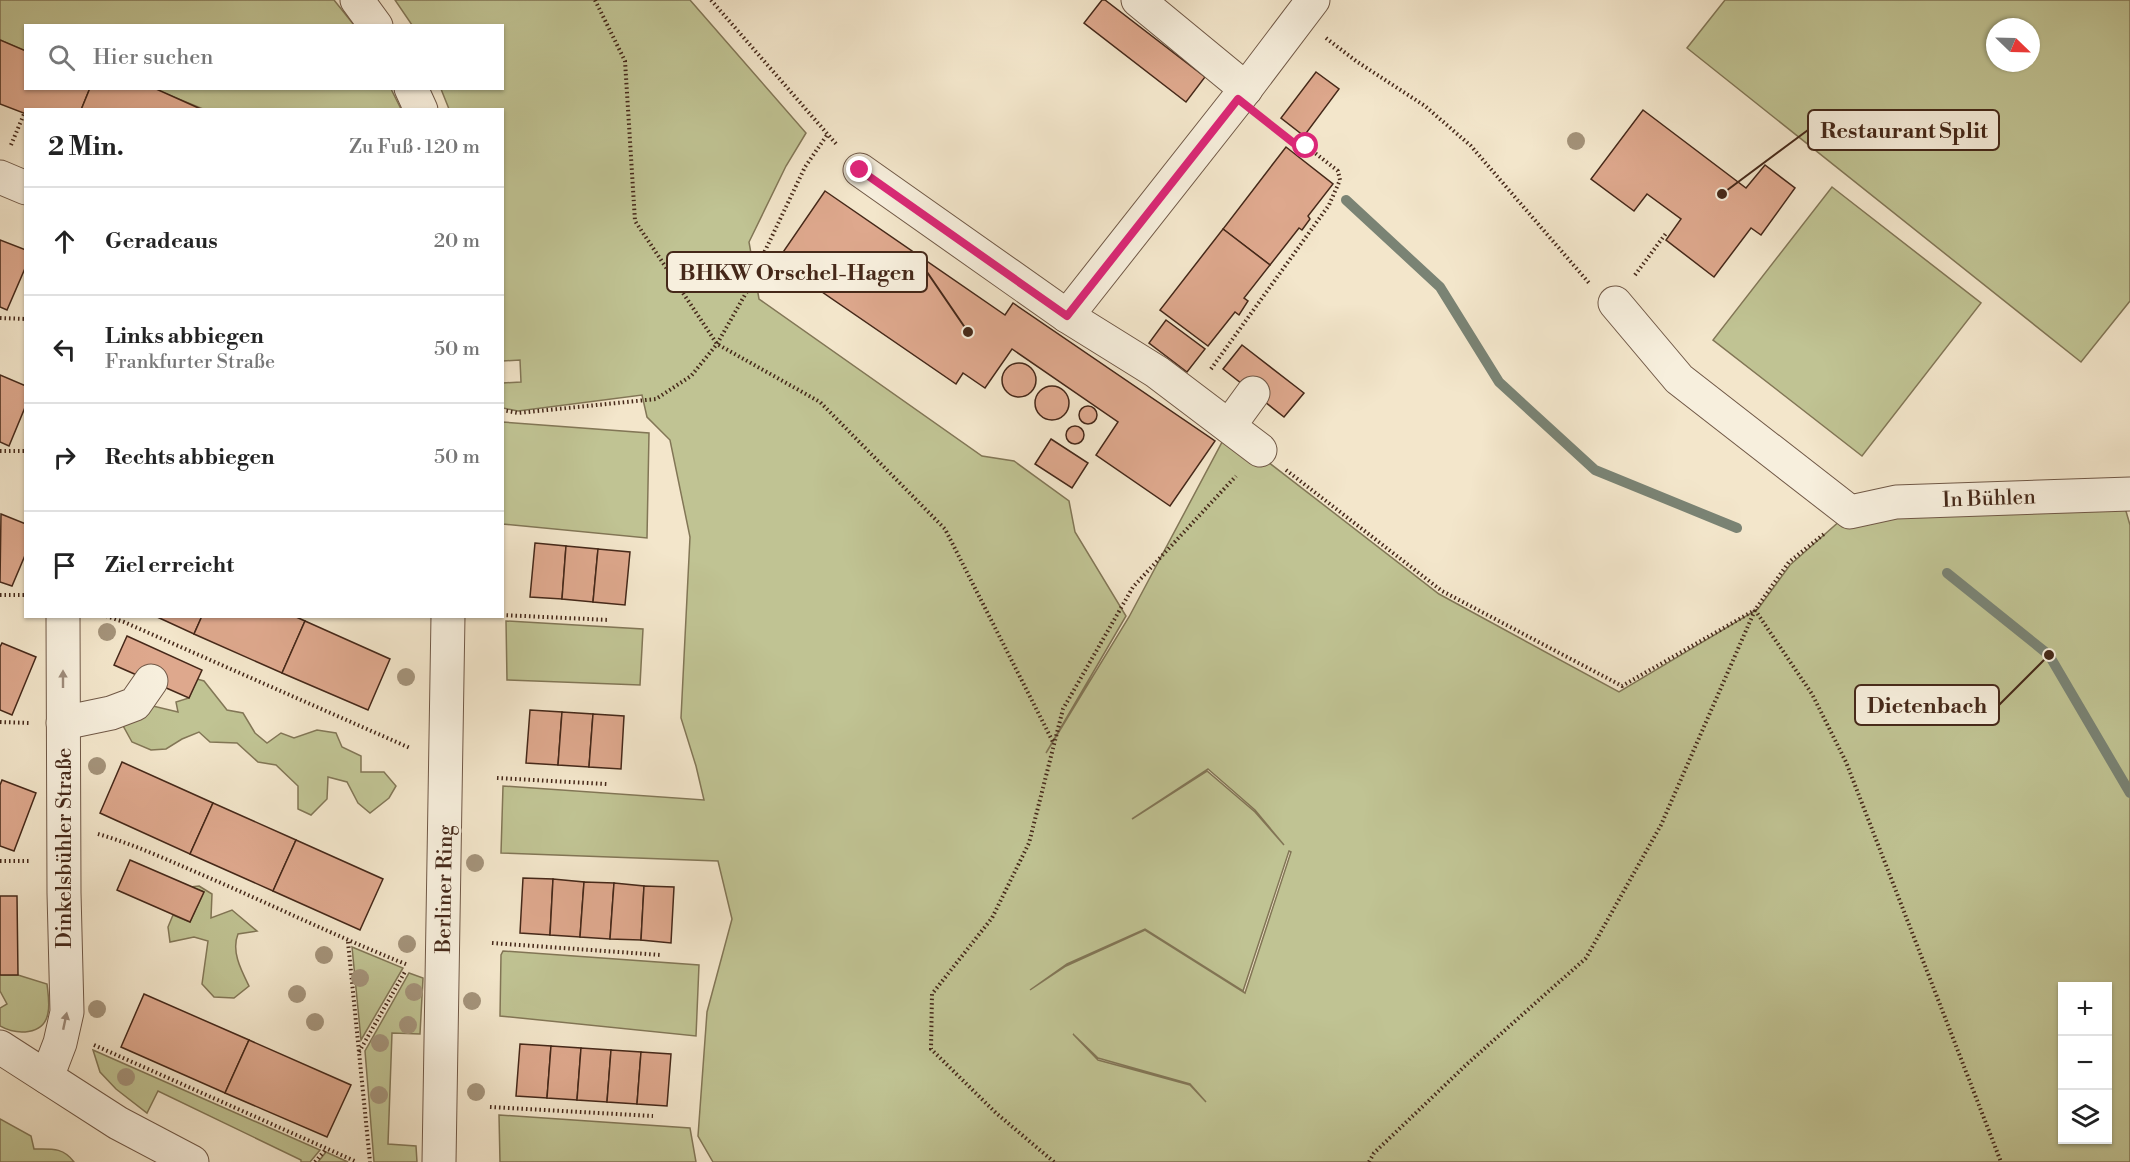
<!DOCTYPE html>
<html lang="de">
<meta charset="utf-8">
<style>
:root{--surface:#fff;--page:#f2f2f2;--text:#222;--muted:#767676;--line:#e0e0e0}
body{margin:0;font-family:"Libre Bodoni",serif;background:var(--page);color:var(--text)}
.controls{position:absolute;right:18px;bottom:18px;display:grid;overflow:hidden;border-radius:0px;box-shadow:0 2px 4px #0004}
.controls button{width:54px;height:54px;display:grid;place-items:center;padding:0;border:0;border-bottom:2px solid var(--line);background:var(--surface);color:var(--text);font:30px sans-serif}
.compass{position:absolute;left:1986px;top:18px;width:54px;height:54px;border-radius:50%;background:var(--surface);box-shadow:0 2px 4px #0004;rotate:113deg}
.stop{position:absolute;width:18px;height:18px;margin:-14px;border:4px solid #db2777;border-radius:50%;background:#fff}
.stop.end{background:#db2777;border-color:#fff;box-shadow:0 2px 6px #0008}
.list{margin:0;padding:0;list-style:none}
h2{display:flex;justify-content:space-between;align-items:center;height:78px;margin:0;padding:0 24px;font-size:26px}
h2 small{font-size:20px;font-weight:400;color:var(--muted)}
.list li{display:grid;grid-template-columns:39px 1fr auto;gap:18px;align-items:center;box-sizing:border-box;height:108px;padding:0 24px;border-top:2px solid var(--line)}
.list b{display:block;font-size:22px;white-space:nowrap}
.list p{margin:0;font-size:20px;white-space:nowrap;color:var(--muted)}
.list em{font-size:20px;font-style:normal;color:var(--muted)}
.icon{flex:none;width:33px;height:33px;fill:none;stroke:currentColor;stroke-width:2;stroke-linecap:round;stroke-linejoin:round}
.map{position:relative;flex:none;width:2130px;height:1162px;overflow:hidden}
.search{position:absolute;background:var(--surface);box-shadow:0 2px 4px #0004;left:24px;top:24px;width:480px;height:66px;display:flex;align-items:center;gap:15px;box-sizing:border-box;padding:0 21px;border-radius:0px;color:var(--muted);font-size:22px}
.panel{position:absolute;background:var(--surface);box-shadow:0 2px 4px #0004;left:24px;top:108px;width:480px;height:510px;border-radius:0px}
.map>svg:first-child{display:block}
</style>
<div class="map">
<svg width="2130" height="1162" viewBox="0 0 2130 1162">
<rect width="100%" height="100%" fill="#f3e6cb"/>
<filter id="stains"><feTurbulence type="fractalNoise" baseFrequency=".00333" numOctaves="4"/><feColorMatrix values="0 0 0 0 .2 0 0 0 0 .09 0 0 0 0 .02 0 0 0 .5 -.17"/></filter>
<radialGradient id="worn" r=".72"><stop offset=".6" stop-color="#630" stop-opacity="0"/><stop offset="1" stop-color="#630" stop-opacity=".3"/></radialGradient>
<g fill="#c0c393" stroke="#827656" stroke-width="1.5" fill-rule="evenodd">
<polygon points="0,0 334,0 354,25 26,26 25,51 0,40"/>
<path d="M395,0H690L806,133L786,166L749,242L759,299L982,456L1014,461L1069,501L1075,532L1126,616L1046,753L1129,617L1228,431L1439,594L1619,692L1758,609L1790,565L1850,512L2121,494L2130,525V1162H713L698,1136L707,1012L732,919L718,861L501,853L503,786L704,800L696,766L681,718L690,537L670,440L647,417L642,395L518,411L503,408V383L521,382L520,360L503,361L502,110L449,109L441,89L502,88V26L412,25ZM1208,769L1255,810L1284,845L1255,812L1207,771L1132,819ZM1289,851L1291,852L1245,993L1145,930L1066,966L1030,990L1067,964L1145,929L1243,991ZM2062,986H2108V1140H2062ZM1073,1034L1098,1058L1190,1084L1206,1102L1190,1085L1098,1060Z"/>
<path d="M1725,0H2130V301L2081,362L1687,48ZM1995,27H2031V63H1995Z"/>
<polygon points="154,89 391,89 401,109 203,109"/>
<polygon points="1832,187 1981,303 1862,456 1713,340"/>
<polygon points="502,422 649,433 647,538 503,524"/>
<polygon points="506,621 643,629 640,685 507,680"/>
<polygon points="197,679 204,681 227,710 243,713 255,733 267,743 281,733 294,738 317,730 336,733 342,747 361,756 361,772 384,772 396,786 389,798 370,813 358,803 347,782 328,777 327,799 311,815 298,809 298,786 276,765 258,762 237,743 210,742 199,732 182,739 166,749 151,750 132,742 121,722 153,706 178,712 176,702 189,698"/>
<path d="M199,886L212,894L211,918L232,910L257,931L238,934C231,951 241,970 249,986L234,998L214,997L202,984L208,941L194,937L170,942L168,927L173,915L190,922L204,892L190,887Z"/>
<polygon points="352,947 403,968 361,1040"/>
<polygon points="503,951 699,965 696,1036 500,1016 501,955"/>
<polygon points="409,973 423,978 420,1034 392,1033 388,1144 416,1146 417,1162 374,1162 365,1051"/>
<path d="M0,975H18L47,984C48,993 50,1004 48,1013C44,1036 16,1035 0,1026V1008L7,1004L0,991Z"/>
<polygon points="93,1050 320,1150 310,1162 301,1162 301,1160 158,1091 147,1113 116,1089 100,1072"/>
<polygon points="499,1115 690,1128 696,1162 500,1162"/>
<path d="M0,1119L31,1136L34,1149C51,1149 63,1147 74,1162H0Z"/>
<polygon points="326,1152 348,1162 318,1162"/>
</g>
<g fill="none" stroke-linecap="round" stroke-linejoin="round">
<g stroke="#7a8374" stroke-width="10">
<polyline points="1346,200 1440,287 1499,382 1595,470 1737,528"/>
<polyline points="1947,573 2049,655 2130,793"/>
</g>
</g>
<g fill="#dea88d" stroke="#452819" stroke-width="1.5">
<polygon points="1102,0 1105,0 1205,77 1186,102 1084,23"/>
<polygon points="0,40 26,51 26,88 90,88 81,110 26,110 26,114 0,104"/>
<polygon points="1316,72 1339,89 1304,136 1281,118"/>
<polygon points="90,88 154,88 203,110 81,110"/>
<polygon points="1643,110 1746,188 1765,165 1795,188 1761,235 1751,228 1714,277 1666,240 1681,219 1647,194 1634,211 1591,179"/>
<polygon points="1286,147 1333,184 1308,216 1310,219 1302,230 1299,228 1270,265 1223,229"/>
<polygon points="825,191 1005,315 1013,303 1215,441 1170,506 1096,455 1118,422 1012,349 985,388 963,373 956,384 777,261"/>
<polygon points="1223,229 1270,265 1244,298 1248,301 1239,315 1235,312 1208,346 1160,310"/>
<polygon points="0,240 26,250 26,266 7,310 0,307"/>
<polygon points="1166,320 1205,349 1187,372 1149,343"/>
<polygon points="1242,345 1304,393 1284,417 1223,369"/>
<circle cx="1019" cy="380" r="17"/>
<polygon points="0,375 26,386 26,405 9,446 0,442"/>
<circle cx="1052" cy="403" r="17"/>
<circle cx="1088" cy="415" r="9"/>
<circle cx="1075" cy="435" r="9"/>
<polygon points="1051,439 1088,463 1072,488 1035,464"/>
<polygon points="1,514 26,524 26,553 12,586 0,582"/>
<polygon points="535,543 566,546 562,599 530,597"/>
<polygon points="566,546 598,549 593,602 562,599"/>
<polygon points="598,549 630,552 625,605 593,602"/>
<polygon points="155,616 202,616 194,634"/>
<polygon points="202,616 294,616 305,621 282,673 194,634"/>
<polygon points="305,621 390,659 368,710 282,673"/>
<polygon points="127,636 202,670 189,698 114,665"/>
<polygon points="2,643 36,657 12,715 0,710 0,647"/>
<polygon points="530,710 562,712 558,765 526,763"/>
<polygon points="562,712 593,714 589,767 558,765"/>
<polygon points="593,714 624,716 621,769 589,767"/>
<polygon points="122,762 213,803 190,854 100,813"/>
<polygon points="2,780 36,793 14,851 0,846 0,785"/>
<polygon points="213,803 296,840 273,891 190,854"/>
<polygon points="296,840 383,879 360,930 273,891"/>
<polygon points="130,860 204,892 190,922 117,890"/>
<polygon points="523,878 553,879 550,935 520,933"/>
<polygon points="553,879 584,882 580,937 550,935"/>
<polygon points="584,882 614,883 610,939 580,937"/>
<polygon points="614,883 644,886 641,940 610,939"/>
<polygon points="644,886 674,887 671,943 641,940"/>
<polygon points="0,896 17,896 18,975 0,975"/>
<polygon points="144,994 249,1040 225,1093 121,1047"/>
<polygon points="249,1040 351,1085 327,1137 225,1093"/>
<polygon points="520,1044 551,1046 547,1098 516,1096"/>
<polygon points="551,1046 581,1048 577,1100 547,1098"/>
<polygon points="581,1048 611,1050 607,1102 577,1100"/>
<polygon points="611,1050 641,1052 637,1104 607,1102"/>
<polygon points="641,1052 671,1054 667,1106 637,1104"/>
</g>
<g fill="none" stroke-linecap="round" stroke-linejoin="round">
<g stroke="#705846" stroke-width="35">
<g id="minor">
<polyline points="357,0 376,26"/>
<polyline points="1138,0 1246,89"/>
<polyline points="411,88 421,110"/>
<polyline points="860,170 1067,316 1157,372 1260,450"/>
<polyline points="0,177 26,188"/>
<polyline points="1615,303 1679,379 1850,512 1896,502 2130,494"/>
<polyline points="1067,316 1238,99 1313,0"/>
<polyline points="1229,426 1253,393"/>
<polyline points="63,723 111,713 135,704 151,681"/>
<polyline points="0,1047 118,1123 192,1162"/>
<polyline points="47,1077 60,1043 67,1012 64,893 63,616"/>
<polyline points="439,1162 448,616"/>
</g>
</g>
<g stroke="#452819" stroke-width="4" stroke-dasharray="1.5 3" stroke-linecap="butt">
<polyline points="595,0 625,61 635,221 717,344 820,402 945,529 1053,742"/>
<polyline points="711,0 837,145"/>
<polyline points="1326,38 1356,61 1425,106 1471,146 1589,283"/>
<polyline points="11,145 24,114"/>
<polyline points="1635,275 1667,232"/>
<polyline points="0,318 26,319"/>
<polyline points="1211,369 1329,205 1340,180 1338,171 1306,146 1300,149 1265,120"/>
<polyline points="502,410 518,413 656,399 691,376 717,344 750,286 764,253 805,167 827,135"/>
<polyline points="0,451 26,451"/>
<polyline points="1286,470 1442,591 1622,686 1755,610"/>
<polyline points="0,595 26,595"/>
<polyline points="1755,610 1812,694 1846,762 2001,1162"/>
<polyline points="502,615 609,620"/>
<polyline points="106,616 124,622 410,748"/>
<polyline points="0,722 29,723"/>
<polyline points="497,778 607,784"/>
<path d="M98,834C130,843 161,857 191,870C264,901 335,936 408,965"/>
<polyline points="0,861 29,861"/>
<polyline points="348,942 370,1162"/>
<polyline points="492,943 661,955"/>
<polyline points="94,1045 357,1162"/>
<polyline points="359,1052 406,970"/>
<polyline points="490,1107 653,1116"/>
<polyline points="315,1162 326,1149"/>
<polyline points="1054,1162 996,1113 931,1049 932,994 992,918 1029,843 1063,709 1133,587 1236,476"/>
<polyline points="1369,1162 1374,1153 1467,1064 1586,958 1661,825 1755,610 1789,562 1824,534"/>
</g>
<use href="#minor" stroke="#f7efdd" stroke-width="33"/>
</g>
<g fill="#a4937a">
<circle cx="1576" cy="141" r="9"/>
<circle cx="107" cy="632" r="9"/>
<circle cx="406" cy="677" r="9"/>
<circle cx="97" cy="766" r="9"/>
<circle cx="475" cy="863" r="9"/>
<circle cx="407" cy="944" r="9"/>
<circle cx="324" cy="955" r="9"/>
<circle cx="360" cy="978" r="9"/>
<circle cx="414" cy="992" r="9"/>
<circle cx="297" cy="994" r="9"/>
<circle cx="472" cy="1001" r="9"/>
<circle cx="97" cy="1009" r="9"/>
<circle cx="315" cy="1022" r="9"/>
<circle cx="408" cy="1025" r="9"/>
<circle cx="380" cy="1043" r="9"/>
<circle cx="126" cy="1077" r="9"/>
<circle cx="476" cy="1092" r="9"/>
<circle cx="379" cy="1095" r="9"/>
</g>
<defs><path id="oneway-solid" d="M-6-.8H1V-3.2L6.5 0L1 3.2V.8H-6Z" transform="scale(1.5)"/></defs>
<g fill="#9e8c7b">
<use href="#oneway-solid" transform="translate(63 679) rotate(-90)"/>
<use href="#oneway-solid" transform="translate(65 1021) rotate(-78)"/>
</g>
<g fill="none" stroke-linecap="round" stroke-linejoin="round">
<polyline stroke="#db2777" stroke-width="8" points="860,170 1067,316 1238,99 1300,148 1306,146"/>
</g>
<g text-anchor="middle" stroke-width="5" stroke-linejoin="round" paint-order="stroke">
<g font-size="21" fill="#452819" stroke="#f7efdd">
<text transform="translate(1989 498) rotate(-2)" y="7">In Bühlen</text>
<text transform="translate(64 848) rotate(-90)" y="7">Dinkelsbühler Straße</text>
<text transform="translate(444 889) rotate(-89)" y="7">Berliner Ring</text>
</g>
</g>
<path fill="none" stroke="#452819" stroke-width="2" d="M1722 194L1808 130M968 332L927 272M2049 655L1999 705"/>
<g fill="#452819" stroke="#f7efdd" stroke-width="2">
<circle cx="1722" cy="194" r="6"/>
<circle cx="968" cy="332" r="6"/>
<circle cx="2049" cy="655" r="6"/>
</g>
<g fill="#f7efdd" stroke="#452819" stroke-width="2">
<rect x="1808" y="110" width="191" height="40" rx="6"/>
<rect x="667" y="252" width="260" height="40" rx="6"/>
<rect x="1855" y="685" width="144" height="40" rx="6"/>
</g>
<g font-size="22" text-anchor="middle" font-weight="bold" fill="#452819">
<text x="1904" y="138">Restaurant Split</text>
<text x="797" y="280">BHKW Orschel-Hagen</text>
<text x="1927" y="713">Dietenbach</text>
</g>
<rect width="100%" height="100%" filter="url(#stains)"/>
<rect width="100%" height="100%" fill="url(#worn)"/>
</svg>
<div class="controls">
<button>+</button>
<button>−</button>
<button><svg class="icon" aria-label="layers" viewBox="0 0 24 24"><path d="M12 4l9 5-9 5-9-5zM3 14l9 5 9-5"/></svg></button>
</div>
<svg class="compass" viewBox="-18 -18 36 36"><path d="M0-13l5 13h-10z" fill="#e53935"/><path d="M0 13l5-13h-10z" fill="#767676"/></svg>
<div class="stop" style="left:1306px;top:146px"></div>
<div class="stop end" style="left:860px;top:170px"></div>
<div class="search"><svg class="icon" aria-label="search" viewBox="0 0 24 24"><circle cx="10" cy="10" r="6"/><path d="M15 15l6 6"/></svg>Hier suchen</div>
<section class="panel">
<h2>2 Min.<small>Zu Fuß · 120 m</small></h2>
<ul class="list">
<li><svg class="icon" aria-label="ahead" viewBox="0 0 24 24"><path d="M12 20V5M6 11l6-6 6 6"/></svg><div><b>Geradeaus</b></div><em>20 m</em></li>
<li><svg class="icon" aria-label="left" viewBox="0 0 24 24"><path d="M17 20v-9H6M10 6l-5 5 5 5"/></svg><div><b>Links abbiegen</b><p>Frankfurter Straße</p></div><em>50 m</em></li>
<li><svg class="icon" aria-label="right" viewBox="0 0 24 24"><path d="M7 20v-9h11M14 6l5 5-5 5"/></svg><div><b>Rechts abbiegen</b></div><em>50 m</em></li>
<li><svg class="icon" aria-label="arrive" viewBox="0 0 24 24"><path d="M6 21V4h12l-3 4 3 4H6"/></svg><div><b>Ziel erreicht</b></div></li>
</ul>
</section>
</div>
